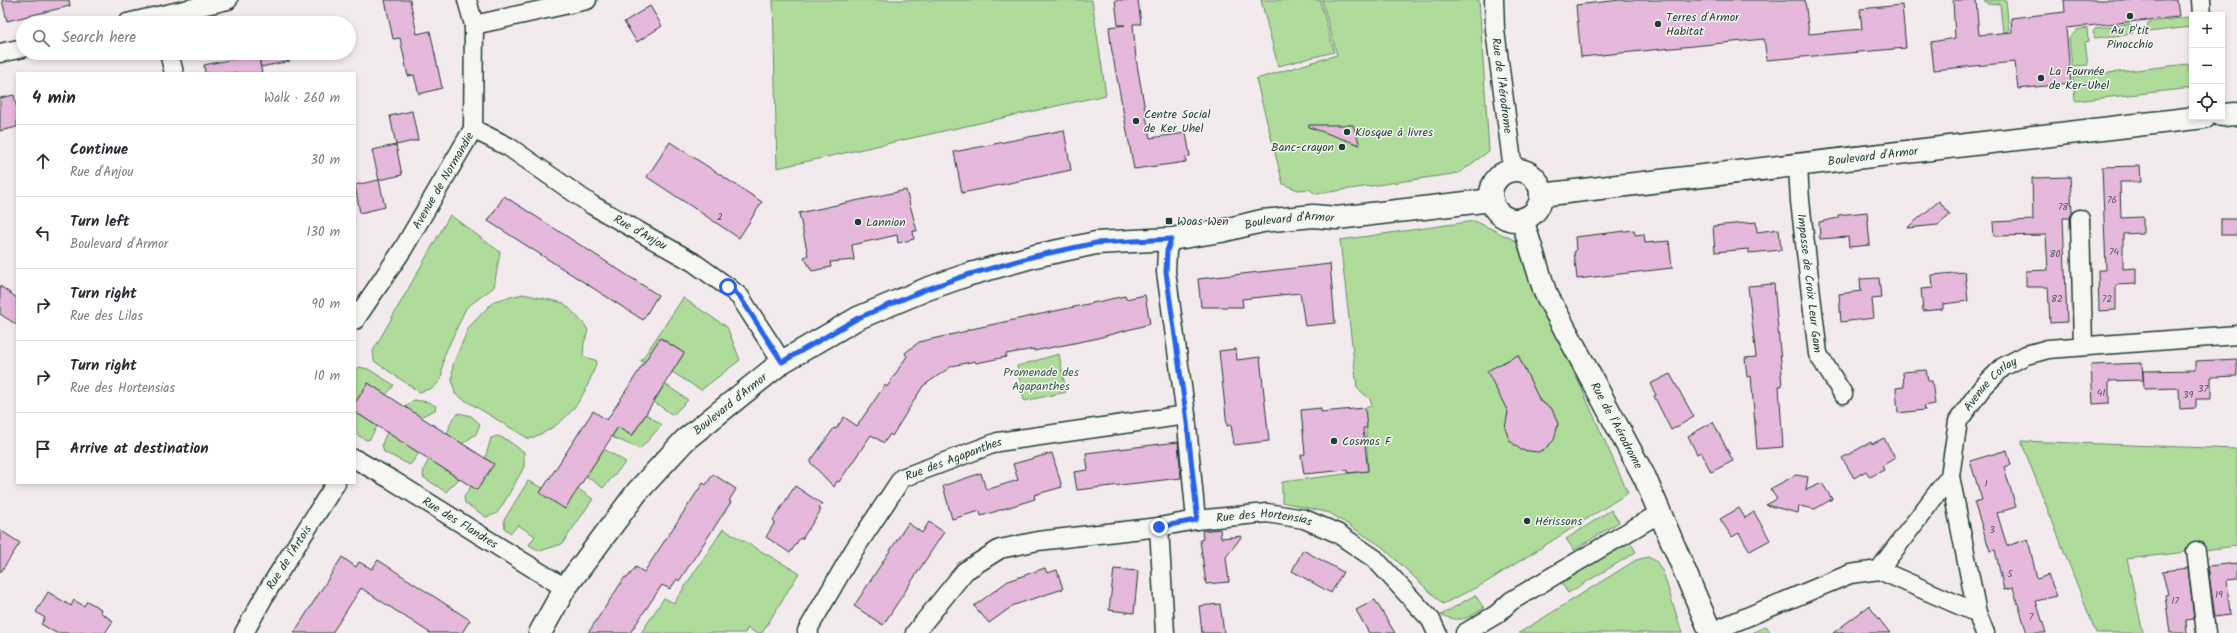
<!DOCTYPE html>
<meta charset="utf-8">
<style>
:root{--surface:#fff;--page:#f2f2f3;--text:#2b2b33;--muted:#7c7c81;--line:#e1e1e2}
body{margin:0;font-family:Kalam,sans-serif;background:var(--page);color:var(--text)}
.controls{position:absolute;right:12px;top:12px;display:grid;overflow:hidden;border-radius:0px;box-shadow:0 2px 6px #0003}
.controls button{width:36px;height:36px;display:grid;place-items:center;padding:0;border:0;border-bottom:1px solid var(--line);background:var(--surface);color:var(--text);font:20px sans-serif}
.stop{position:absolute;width:12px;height:12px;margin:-9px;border:3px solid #2563eb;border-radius:50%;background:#fff}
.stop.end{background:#2563eb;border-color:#fff;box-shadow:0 1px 4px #0008}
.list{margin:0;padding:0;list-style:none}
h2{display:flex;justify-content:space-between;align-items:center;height:52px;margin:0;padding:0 16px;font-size:17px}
h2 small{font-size:13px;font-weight:400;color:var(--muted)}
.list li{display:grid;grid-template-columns:26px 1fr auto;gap:12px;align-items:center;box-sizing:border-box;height:72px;padding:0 16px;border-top:1px solid var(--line)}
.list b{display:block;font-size:15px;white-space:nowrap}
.list p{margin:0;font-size:13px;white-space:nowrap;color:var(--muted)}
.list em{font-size:13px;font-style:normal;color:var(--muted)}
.icon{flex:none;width:22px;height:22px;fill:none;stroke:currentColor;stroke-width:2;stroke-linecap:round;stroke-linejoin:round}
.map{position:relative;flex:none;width:2237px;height:633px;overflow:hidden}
.search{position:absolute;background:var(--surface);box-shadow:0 2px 6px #0003;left:16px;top:16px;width:340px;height:44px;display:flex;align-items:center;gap:10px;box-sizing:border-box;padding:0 14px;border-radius:22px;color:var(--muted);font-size:15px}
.panel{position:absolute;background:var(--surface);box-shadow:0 2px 6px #0003;left:16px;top:72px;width:340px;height:412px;border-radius:0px}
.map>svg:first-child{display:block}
</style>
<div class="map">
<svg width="2237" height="633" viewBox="0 0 2237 633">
<rect width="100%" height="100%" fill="#f3eaed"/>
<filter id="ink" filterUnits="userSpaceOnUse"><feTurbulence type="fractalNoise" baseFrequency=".025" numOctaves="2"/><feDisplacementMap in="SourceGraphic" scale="8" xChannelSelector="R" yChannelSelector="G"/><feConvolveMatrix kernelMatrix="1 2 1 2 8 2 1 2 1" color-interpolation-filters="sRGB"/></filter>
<g filter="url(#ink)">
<g fill="#afdc9b" stroke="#678c68">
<polygon points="773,0 1092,0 1106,95 777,168"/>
<polygon points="1261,0 1320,0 1334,52 1278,66"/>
<polygon points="1322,0 1479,0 1489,151 1459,173 1316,194 1309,189 1298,190 1283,184 1256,79 1337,55"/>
<polygon points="1984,0 2006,0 2009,31 2003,32 2000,4 1987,3"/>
<polygon points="2190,17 2191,27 2148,32 2147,26 2149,22"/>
<polygon points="2130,24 2134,29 2132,34 2095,38 2093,32 2096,28"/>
<polygon points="2087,28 2088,41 2085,42 2088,65 2072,66 2069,39 2077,30"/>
<polygon points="2188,64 2192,88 2075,101 2073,77"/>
<polygon points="450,215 500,252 494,287 466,308 444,356 441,380 433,388 419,392 374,361 373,351"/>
<polygon points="1475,221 1516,241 1628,493 1485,583 1443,604 1381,546 1330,513 1282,502 1282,482 1368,471 1365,408 1372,406 1370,399 1357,388 1340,240"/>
<path d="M523,294L564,303L585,325L588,331L584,343L583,356L597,361C584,400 569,424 529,439L455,394L452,380L453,364L469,327L494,301Z"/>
<polygon points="683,298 727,327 740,360 701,390 672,372 684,353 661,338 644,363 641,361"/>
<polygon points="1059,354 1066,392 1024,401 1017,366"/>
<polygon points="359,367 368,369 394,385 386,395 368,383 355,403 355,370"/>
<polygon points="665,384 688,400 673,415 654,402"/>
<polygon points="414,400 428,402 436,406 435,410 420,417 405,407"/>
<polygon points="355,412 377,426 370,439 367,440 355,434"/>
<polygon points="459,413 471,416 480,424 476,434 462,444 447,434 452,420"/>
<polygon points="646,414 662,425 640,449 612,437 618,427 632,436"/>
<polygon points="387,432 419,453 410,465 384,452 382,444"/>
<polygon points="498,436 507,440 524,452 524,467 502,506 496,514 486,517 465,503 464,497 471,486 477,490 493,464 485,459 491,438"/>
<polygon points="2021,441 2237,449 2237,546 2127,559 2143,633 2096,633"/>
<polygon points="604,449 626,462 603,488 586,476"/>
<polygon points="429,459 459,479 446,492 423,477 424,469"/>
<polygon points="528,481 543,488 540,493 578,489 593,499 562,544 540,551 529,545 535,536 518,525 511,533 505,529 504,520"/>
<polygon points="1611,510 1619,522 1574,550 1566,539"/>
<polygon points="723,529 799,573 762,633 756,633 748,628 745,633 641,633 664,598 674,603"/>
<polygon points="1628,539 1636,552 1568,593 1560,581"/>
<polygon points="1648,557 1656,561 1663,572 1682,633 1519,633 1636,560"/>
<path d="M1475,595L1484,608C1467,619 1461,623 1441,615Z"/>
<polygon points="1766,626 1771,633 1753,633 1754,632"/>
</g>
<g fill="#e6b8db" stroke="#1f3d34">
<polygon points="2,0 69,0 70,6 7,21"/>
<polygon points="385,0 410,0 417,34 430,31 442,88 419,94 414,75 408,76 400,38 393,39"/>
<polygon points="1115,0 1138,0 1141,24 1133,24 1136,59 1150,138 1186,133 1190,156 1185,157 1186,162 1134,169 1111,46 1109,27 1125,25 1118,25"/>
<polygon points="1620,0 1805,0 1809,34 1862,29 1860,9 1902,5 1906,48 1767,60 1764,39 1581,57 1576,5"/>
<polygon points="1953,0 1976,0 1979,35 2012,32 2011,18 2065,12 2064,0 2177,0 2179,17 2066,28 2071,83 2018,89 2015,62 1934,70 1931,42 1955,38"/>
<polygon points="650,6 662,26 637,42 624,22"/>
<polygon points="258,53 288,53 290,61 261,67"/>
<polygon points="258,54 262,73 205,73 204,65"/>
<polygon points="14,95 17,108 17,127 0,131 0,98"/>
<polygon points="412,111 418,140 396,145 390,116"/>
<polygon points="1309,125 1353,125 1360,145 1309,127"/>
<polygon points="1064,130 1071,170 962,193 954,152"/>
<polygon points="670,142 762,202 739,238 647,177"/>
<polygon points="396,145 402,175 379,180 372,150"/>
<polygon points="2140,166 2141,182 2120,182 2121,218 2143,217 2143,233 2123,234 2123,269 2136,268 2136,284 2116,285 2116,310 2099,311 2098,270 2106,270 2102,167"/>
<polygon points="2070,177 2072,213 2070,218 2063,218 2067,322 2050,323 2048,287 2026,287 2026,271 2048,270 2046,235 1994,236 1993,222 2033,220 2032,178"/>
<polygon points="379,180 385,207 360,213 355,185"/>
<polygon points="906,190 917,231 913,231 914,239 898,243 897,235 852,245 854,260 830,262 831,267 812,271 804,257 808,255 799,213"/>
<polygon points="504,196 658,295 643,320 488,221"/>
<polygon points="1939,201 1950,215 1938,225 1907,228"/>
<polygon points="1867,212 1870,245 1849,247 1848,237 1820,239 1819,222 1838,218 1838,215"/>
<rect x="2221" y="219" width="16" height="16"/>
<polygon points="1756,222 1757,232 1779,229 1781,250 1749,253 1749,249 1715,252 1713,226"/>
<polygon points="1634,230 1635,235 1644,234 1645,243 1669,241 1672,268 1577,279 1574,252 1576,251 1575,237"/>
<polygon points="1330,264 1335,323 1305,326 1300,293 1242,299 1243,307 1201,307 1198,279"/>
<polygon points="1965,272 1968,301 1943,304 1943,309 1923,311 1921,289 1933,288 1932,275"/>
<polygon points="1879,278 1881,298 1872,299 1874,318 1841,322 1839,294 1861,291 1860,279"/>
<polygon points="1774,284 1782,373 1781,374 1782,386 1779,386 1783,447 1757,449 1751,376 1747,377 1745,358 1756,357 1748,286"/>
<polygon points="0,286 17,298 17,325 0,314"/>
<polygon points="1145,295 1150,324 1094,339 1034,351 1034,349 1006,354 1006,357 976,363 975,361 952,366 923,386 892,436 890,434 884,443 871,435 839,482 837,481 834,487 810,462 834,428 836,429 844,417 857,426 885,385 887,387 907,356 905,353 919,342 967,331 967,330 1125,296 1126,299"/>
<polygon points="660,338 684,353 632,436 618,427 565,509 540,493 593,411 607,420"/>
<polygon points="1236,349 1237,360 1260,357 1269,441 1234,445 1231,425 1227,426 1219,351"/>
<polygon points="1518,355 1540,401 1552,409 1558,424 1554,440 1545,449 1538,452 1521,450 1509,440 1505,428 1508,412 1487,371"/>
<polygon points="2237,359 2237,376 2211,377 2211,399 2196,399 2196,408 2180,409 2179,388 2144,389 2143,371 2195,370 2195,361"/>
<polygon points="2142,363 2143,380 2109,381 2109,403 2093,404 2091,365"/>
<polygon points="1926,370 1928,381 1932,381 1935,404 1924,406 1925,410 1898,413 1896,388 1904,387 1903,372"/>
<polygon points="1670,374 1694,417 1671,430 1654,396 1656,395 1650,384"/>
<polygon points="368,383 494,464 477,490 355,412 355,403"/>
<polygon points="1321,408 1321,412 1365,408 1367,428 1363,428 1368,471 1348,473 1347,470 1304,474 1301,455 1305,454 1301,410"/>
<polygon points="1713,422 1733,461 1711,472 1701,452 1697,454 1688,436"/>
<polygon points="1884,438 1895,458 1882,466 1884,470 1870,477 1866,471 1854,478 1842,458 1871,442 1872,444"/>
<polygon points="1178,442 1181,478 1077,490 1074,472 1088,470 1086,453"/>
<polygon points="2007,450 2011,465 2004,467 2016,507 1997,513 2007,546 2028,539 2037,579 2048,575 2057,596 2036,601 2046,633 2027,633 2013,588 2004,590 1995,550 1990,551 1974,502 1982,500 1970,461"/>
<polygon points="1052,453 1062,487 1034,495 1035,499 981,516 980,511 952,519 943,486 981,473 986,490 1018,480 1013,464"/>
<polygon points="713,474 736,489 729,501 731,502 679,581 677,579 670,589 662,585 630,633 588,633 625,577 627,578 636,567 644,572 703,483 706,485"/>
<polygon points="1796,475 1808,477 1806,490 1822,483 1832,499 1815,509 1799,506 1798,513 1766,505 1777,499 1770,489"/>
<polygon points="795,486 822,504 819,509 821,510 802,539 800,538 790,553 766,537 775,522 773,520"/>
<polygon points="1739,508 1745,518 1754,512 1770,540 1750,551 1739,533 1732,537 1720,519"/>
<polygon points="929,522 944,532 883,625 854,606 908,523 922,533"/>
<polygon points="1220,529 1221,538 1242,536 1226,557 1229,582 1206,584 1200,540 1203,539 1202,531"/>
<polygon points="0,530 20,543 0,573"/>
<polygon points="1303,550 1343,572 1331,593 1292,571"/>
<polygon points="342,557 356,567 359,562 372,569 378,560 470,620 462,633 430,633 361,588 332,633 294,633"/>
<polygon points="2237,563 2237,579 2227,580 2230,615 2215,617 2208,566"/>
<polygon points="1045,568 1047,573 1057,570 1063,589 1014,605 989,623 974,606 1008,581"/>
<polygon points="2188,568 2194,619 2186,620 2187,633 2170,633 2165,595 2168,594 2162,571"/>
<polygon points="1114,569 1138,571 1134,613 1109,610"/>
<polygon points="48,592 71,606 74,600 84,606 87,601 101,609 100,612 113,621 105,633 56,633 41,624 45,618 36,612"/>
<polygon points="1375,600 1395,633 1369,633 1356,610"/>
<polygon points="1220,604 1224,633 1202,633 1199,606"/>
<polygon points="1869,606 1890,633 1833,633"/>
</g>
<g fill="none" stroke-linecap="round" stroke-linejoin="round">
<g stroke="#1f3d34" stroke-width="21">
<g id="minor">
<path id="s1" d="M1494,0L1495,30L1513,170"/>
<polyline points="2201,0 2202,15"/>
<polyline points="127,23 228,0"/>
<polyline points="474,25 587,0"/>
<polyline points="0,53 23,48"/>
<polyline points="169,53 174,73"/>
<path id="s2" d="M473,129L509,147L592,205L693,262L728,287L740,297L782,362"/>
<path id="s3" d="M1798,166L1800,201L1818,354L1843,394"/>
<polyline points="2080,219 2083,346"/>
<polyline points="1171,239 1167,251 1166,272 1186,415 1196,520"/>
<path id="s4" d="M355,320L403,249L473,129L474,25L467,0"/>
<path id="s5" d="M355,459L392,480L565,588"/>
<polyline points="1950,476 1977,613"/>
<polyline points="1159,527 1165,633"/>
<polyline points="2196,551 2206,633"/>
<path id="s6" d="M1879,570L1950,476L1958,421L1982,388L2003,367L2026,355L2048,349L2237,335"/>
<polyline points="1711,632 1850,574 1879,570 1977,613 1985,633"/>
<path id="s7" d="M244,633L266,593L336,483"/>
<path id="s8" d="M809,633L807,631L854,550L902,478L998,442L1186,415"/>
<path id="s9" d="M915,633L965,571L1000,549L1038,541L1159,527L1196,520L1267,513L1304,519L1337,533L1359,548L1375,559L1431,620L1437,633"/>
<polyline points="1465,633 1497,614 1511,601 1660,513"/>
</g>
</g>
<g stroke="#1f3d34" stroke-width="25">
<g id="tertiary">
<path id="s10" d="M1522,219L1545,292L1645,478L1711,633"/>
</g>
</g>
<g stroke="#1f3d34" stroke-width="25">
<g id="secondary">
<polyline points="2222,115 2237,114"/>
<circle cx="1516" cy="195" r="25"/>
<path id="s11" d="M1541,195L2204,117"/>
<path id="s12" d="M540,633L565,588L637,492L685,440L782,362L858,318L927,289L967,275L1035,256L1096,243L1171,239L1221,231L1262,221L1313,216L1337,218L1492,200"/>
</g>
</g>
<use href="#minor" stroke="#f6f6f2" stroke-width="18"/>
<use href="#tertiary" stroke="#f6f6f2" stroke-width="22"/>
<use href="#secondary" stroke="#f6f6f2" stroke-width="22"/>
</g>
</g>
<g fill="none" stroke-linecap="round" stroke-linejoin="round" filter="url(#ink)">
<polyline stroke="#2563eb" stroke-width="5" points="728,287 740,297 782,362 858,318 927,289 967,275 1035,256 1096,243 1171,239 1167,251 1166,272 1186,414 1197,513 1196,520 1159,527"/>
</g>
<g fill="#1f3d34" stroke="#f6f6f2" stroke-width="1.5">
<circle cx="2130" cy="16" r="4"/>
<circle cx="1658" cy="24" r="4"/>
<circle cx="2041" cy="78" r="4"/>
<circle cx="1136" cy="121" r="4"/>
<circle cx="1347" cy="132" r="4"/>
<circle cx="1342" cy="147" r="4"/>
<rect x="1165" y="217" width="8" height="8" rx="2"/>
<circle cx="858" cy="222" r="4"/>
<circle cx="1334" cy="441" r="4"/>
<circle cx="1527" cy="521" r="4"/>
</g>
<g text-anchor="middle" stroke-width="3" stroke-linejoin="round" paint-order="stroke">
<g font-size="10" fill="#515c5e">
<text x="2112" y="203">76</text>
<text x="2063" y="210">78</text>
<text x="720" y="220">2</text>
<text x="2114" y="255">74</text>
<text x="2055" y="257">80</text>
<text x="2057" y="302">82</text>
<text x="2107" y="302">72</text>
<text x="2203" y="392">37</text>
<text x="2101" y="396">41</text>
<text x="2188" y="398">39</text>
<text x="1986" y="487">1</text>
<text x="1992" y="533">3</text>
<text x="2010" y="577">5</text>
<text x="2219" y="598">19</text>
<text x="2175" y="604">17</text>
<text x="2031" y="620">7</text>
</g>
<g font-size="12" fill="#1f3d34" stroke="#f6f6f2" text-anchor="start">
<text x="1666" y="21">Terres d'Armor<tspan x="1666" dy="14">Habitat</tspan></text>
<text x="2130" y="34" text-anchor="middle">Au P'tit<tspan x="2130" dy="14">Pinocchio</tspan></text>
<text x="2049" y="75">La Fournée<tspan x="2049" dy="14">de Ker-Uhel</tspan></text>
<text x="1144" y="118">Centre Social<tspan x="1144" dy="14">de Ker Uhel</tspan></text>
<text x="1355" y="136">Kiosque à livres</text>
<text x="1334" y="151" text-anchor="end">Banc-crayon</text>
<text x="1177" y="225">Woas Wen</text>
<text x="866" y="226">Lannion</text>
<text x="1342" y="445">Cosmos F</text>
<text x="1535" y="525">Hérissons</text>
</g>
<g font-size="12" fill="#1f3d34" stroke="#f6f6f2">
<text dy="4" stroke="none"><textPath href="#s1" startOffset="86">Rue de l'Aérodrome</textPath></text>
<text dy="4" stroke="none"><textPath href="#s11" startOffset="334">Boulevard d'Armor</textPath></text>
<text dy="4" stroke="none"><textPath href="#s4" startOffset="165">Avenue de Normandie</textPath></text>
<text dy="4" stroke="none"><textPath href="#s12" startOffset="900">Boulevard d'Armor</textPath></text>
<text dy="4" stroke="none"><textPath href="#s2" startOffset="197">Rue d'Anjou</textPath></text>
<text dy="4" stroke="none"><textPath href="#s3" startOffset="118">Impasse de Croix Leur Gam</textPath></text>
<text dy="4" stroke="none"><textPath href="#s6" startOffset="223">Avenue Corlay</textPath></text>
<text dy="4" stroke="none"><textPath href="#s12" startOffset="300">Boulevard d'Armor</textPath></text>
<text dy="4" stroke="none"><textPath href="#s10" startOffset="228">Rue de l'Aérodrome</textPath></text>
<text dy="4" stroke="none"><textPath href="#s8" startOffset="238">Rue des Agapanthes</textPath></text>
<text dy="4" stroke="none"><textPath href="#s9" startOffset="388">Rue des Hortensias</textPath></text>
<text dy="4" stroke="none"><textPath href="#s5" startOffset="123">Rue des Flandres</textPath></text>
<text dy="4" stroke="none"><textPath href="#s7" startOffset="88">Rue de l'Artois</textPath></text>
</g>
<g font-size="12" fill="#3c5d49" stroke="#f6f6f2">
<text x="1041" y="376">Promenade des<tspan x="1041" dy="14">Agapanthes</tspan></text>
</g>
</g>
</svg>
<div class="controls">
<button>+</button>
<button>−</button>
<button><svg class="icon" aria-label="locate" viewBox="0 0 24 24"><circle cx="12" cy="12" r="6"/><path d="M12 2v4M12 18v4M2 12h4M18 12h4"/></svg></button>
</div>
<div class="stop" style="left:728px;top:287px"></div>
<div class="stop end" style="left:1159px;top:527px"></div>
<div class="search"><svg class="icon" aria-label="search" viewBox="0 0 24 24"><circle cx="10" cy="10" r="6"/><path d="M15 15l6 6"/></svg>Search here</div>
<section class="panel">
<h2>4 min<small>Walk · 260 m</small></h2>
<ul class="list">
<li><svg class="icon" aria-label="ahead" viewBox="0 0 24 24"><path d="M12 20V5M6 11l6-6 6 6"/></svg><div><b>Continue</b><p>Rue d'Anjou</p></div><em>30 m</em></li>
<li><svg class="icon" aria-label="left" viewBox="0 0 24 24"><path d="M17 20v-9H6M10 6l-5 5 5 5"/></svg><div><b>Turn left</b><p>Boulevard d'Armor</p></div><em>130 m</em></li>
<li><svg class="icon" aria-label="right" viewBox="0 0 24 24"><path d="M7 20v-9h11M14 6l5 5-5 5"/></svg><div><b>Turn right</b><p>Rue des Lilas</p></div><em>90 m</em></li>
<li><svg class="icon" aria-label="right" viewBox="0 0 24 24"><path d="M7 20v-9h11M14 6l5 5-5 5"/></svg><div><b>Turn right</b><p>Rue des Hortensias</p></div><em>10 m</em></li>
<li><svg class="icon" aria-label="arrive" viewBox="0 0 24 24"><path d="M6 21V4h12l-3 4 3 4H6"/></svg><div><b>Arrive at destination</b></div></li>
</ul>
</section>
</div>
